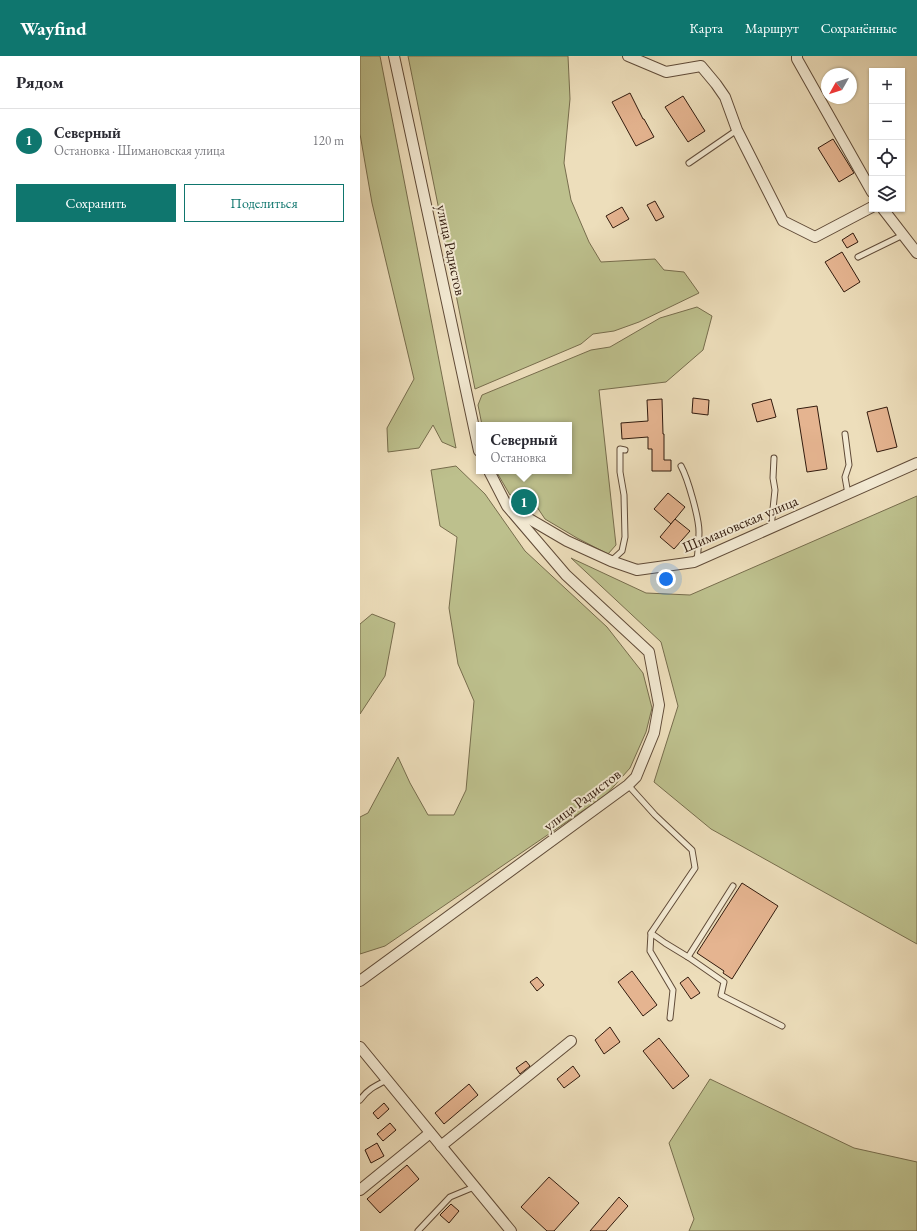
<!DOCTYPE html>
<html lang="ru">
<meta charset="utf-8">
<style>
:root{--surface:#fff;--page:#f2f2f3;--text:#2b2b33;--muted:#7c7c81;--line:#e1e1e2;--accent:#0f766e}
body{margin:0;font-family:"EB Garamond",serif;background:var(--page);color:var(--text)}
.controls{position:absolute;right:12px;top:12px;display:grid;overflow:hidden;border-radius:0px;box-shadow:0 1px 3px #0004}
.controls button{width:36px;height:36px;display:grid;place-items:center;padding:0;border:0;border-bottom:1px solid var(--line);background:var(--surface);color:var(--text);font:20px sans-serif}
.compass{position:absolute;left:461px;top:12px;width:36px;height:36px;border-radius:50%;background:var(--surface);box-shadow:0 1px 3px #0004;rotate:231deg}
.you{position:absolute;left:306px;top:523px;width:14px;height:14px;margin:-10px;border:3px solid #fff;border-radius:50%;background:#1a73e8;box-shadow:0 0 0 6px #1a73e833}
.badge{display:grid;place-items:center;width:26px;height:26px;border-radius:50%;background:var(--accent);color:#fff;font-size:13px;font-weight:700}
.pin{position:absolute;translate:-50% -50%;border:2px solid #fff;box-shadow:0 1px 4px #0006}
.popup{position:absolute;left:116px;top:366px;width:96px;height:52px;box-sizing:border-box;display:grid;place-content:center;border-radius:0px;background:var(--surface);filter:drop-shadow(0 1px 3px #0005);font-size:13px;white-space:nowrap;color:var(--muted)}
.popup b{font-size:15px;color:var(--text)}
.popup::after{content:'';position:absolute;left:50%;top:100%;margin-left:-8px;border:8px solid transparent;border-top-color:var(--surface)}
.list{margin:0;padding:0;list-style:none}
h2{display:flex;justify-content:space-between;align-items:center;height:52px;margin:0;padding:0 16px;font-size:17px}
h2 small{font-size:13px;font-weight:400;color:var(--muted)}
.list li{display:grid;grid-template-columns:26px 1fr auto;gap:12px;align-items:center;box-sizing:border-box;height:64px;padding:0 16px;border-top:1px solid var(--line)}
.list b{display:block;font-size:15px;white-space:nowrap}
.list p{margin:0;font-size:13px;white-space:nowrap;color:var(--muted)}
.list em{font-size:13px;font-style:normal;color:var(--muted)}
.actions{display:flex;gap:8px;padding:12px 16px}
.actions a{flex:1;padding:9px 0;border:1px solid var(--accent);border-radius:0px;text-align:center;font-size:14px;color:var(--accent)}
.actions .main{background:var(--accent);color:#fff}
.icon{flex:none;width:22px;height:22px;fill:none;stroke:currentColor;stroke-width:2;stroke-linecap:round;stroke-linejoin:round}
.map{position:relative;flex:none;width:557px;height:1175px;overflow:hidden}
header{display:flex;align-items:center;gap:24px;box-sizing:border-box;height:56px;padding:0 20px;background:var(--accent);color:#fff}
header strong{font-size:19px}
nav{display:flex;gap:22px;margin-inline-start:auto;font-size:14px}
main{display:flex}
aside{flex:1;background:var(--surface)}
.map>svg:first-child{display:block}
</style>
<header>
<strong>Wayfind</strong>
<nav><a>Карта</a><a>Маршрут</a><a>Сохранённые</a></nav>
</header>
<main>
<aside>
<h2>Рядом<small></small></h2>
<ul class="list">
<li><span class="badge">1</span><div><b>Северный</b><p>Остановка · Шимановская улица</p></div><em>120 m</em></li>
</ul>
<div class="actions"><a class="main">Сохранить</a><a>Поделиться</a></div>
</aside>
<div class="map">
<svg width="557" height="1175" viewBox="0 0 557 1175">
<rect width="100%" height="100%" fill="#eddebb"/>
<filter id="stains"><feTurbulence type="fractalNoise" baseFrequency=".005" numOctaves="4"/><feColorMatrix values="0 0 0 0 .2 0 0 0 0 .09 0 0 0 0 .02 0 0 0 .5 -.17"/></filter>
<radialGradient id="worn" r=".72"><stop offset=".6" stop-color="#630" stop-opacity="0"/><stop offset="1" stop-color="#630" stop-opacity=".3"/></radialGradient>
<g fill="#bdc08d" stroke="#776d4d">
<polygon points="0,0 20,0 96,392 82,386 73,369 59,392 28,396 27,372 54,323 12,147 0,78"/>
<polygon points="48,0 208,0 210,43 204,107 211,144 229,186 241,206 295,203 304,214 324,216 339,237 279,266 254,275 233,278 221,288 115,333"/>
<polygon points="337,251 352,260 343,294 306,326 239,334 256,489 248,498 217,482 185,463 167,436 150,439 136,415 209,415 209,369 122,369 118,349 122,339 231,294 250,291 300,262"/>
<polygon points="96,410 125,438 165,495 247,571 283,617 292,652 286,676 270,712 246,739 25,890 0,898 0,761 8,757 38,701 50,727 68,759 94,759 106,734 114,645 98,608 89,552 97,481 80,470 71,414"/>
<polygon points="557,440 557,888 351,773 294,726 318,650 301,586 211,502 286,537 330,539"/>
<polygon points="12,558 35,567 25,620 0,658 0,568"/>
<polygon points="350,1023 494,1092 557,1106 557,1175 329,1175 334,1163 309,1087"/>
</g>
<g fill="#e5b490" stroke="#311a0d">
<polygon points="270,37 283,63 284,63 294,81 276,90 252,46"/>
<polygon points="323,40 345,75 328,86 305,51"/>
<polygon points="473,83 494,117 479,126 458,92"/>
<polygon points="295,145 304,161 296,165 287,149"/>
<polygon points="262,151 269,163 253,172 246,160"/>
<polygon points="493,177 498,186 487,192 482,184"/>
<polygon points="482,196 500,226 484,236 465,206"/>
<polygon points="333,342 349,344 348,359 332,357"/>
<polygon points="302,343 303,378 304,378 304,404 311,404 311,415 292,415 292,393 288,393 288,381 262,383 261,367 288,365 287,344"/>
<polygon points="411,343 416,361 397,366 392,348"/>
<polygon points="457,350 467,413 447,416 437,353"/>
<polygon points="527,351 537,391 517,396 507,356"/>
<polygon points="308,437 325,451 311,468 294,453"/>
<polygon points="315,463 330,475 314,493 300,481"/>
<polygon points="382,827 418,850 372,923 363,917 364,915 337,897"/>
<polygon points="272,915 297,949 283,960 258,926"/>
<polygon points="177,921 184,929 177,935 170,926"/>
<polygon points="328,921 340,937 331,943 320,927"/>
<polygon points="250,971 260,986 244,998 235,984"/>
<polygon points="299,982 329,1020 313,1033 283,995"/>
<polygon points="166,1005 170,1010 160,1018 156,1012"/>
<polygon points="213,1010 220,1020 204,1032 197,1023"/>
<polygon points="109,1028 118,1039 84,1068 75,1057"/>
<polygon points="24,1047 29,1053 18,1063 13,1057"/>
<polygon points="30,1067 36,1074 23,1085 17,1078"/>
<polygon points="17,1087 24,1100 11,1107 5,1094"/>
<polygon points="47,1109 59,1123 20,1157 7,1143"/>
<polygon points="189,1121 219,1147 194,1175 187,1175 161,1151"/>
<polygon points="259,1141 268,1150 246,1175 230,1175"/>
<polygon points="91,1148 99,1155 89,1167 80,1159"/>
</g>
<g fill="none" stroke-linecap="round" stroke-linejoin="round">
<g stroke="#604b38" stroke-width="7">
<g id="service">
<polyline points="329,107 377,74"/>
<polyline points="498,201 543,179"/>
<polyline points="485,378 489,409 485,421 488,438"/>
<path d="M321,410C328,423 339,462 339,476C339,486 338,495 337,505"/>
<polyline points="411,472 415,434 413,422 414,402"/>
<polyline points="251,505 262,495 265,481 264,439 260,416 260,393 265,394"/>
<polyline points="268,729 295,759 332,794 335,812 291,877 290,895 313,934 310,962"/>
<polyline points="291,877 305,887 328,901 364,926 361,939 422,970"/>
<polyline points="328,901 373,830"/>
<path d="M0,1044C8,1033 15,1030 27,1024"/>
<polyline points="58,1175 90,1141 114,1131"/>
</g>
</g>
<g stroke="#604b38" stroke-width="12">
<g id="minor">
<polyline points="34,0 119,395"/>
<polyline points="268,0 306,16 341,10 356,28 365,41 377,74 423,165 455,181 512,151"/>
<polyline points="437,0 437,3 512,136"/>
<polyline points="523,153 557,197"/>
<polyline points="154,454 207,485 251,505 277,514 334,506 557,407"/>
<polyline points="0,925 268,729 276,721 294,677 299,649 289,596 206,519 147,450 129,415"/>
<polyline points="0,991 151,1175"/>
<polyline points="81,1090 211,985"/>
<polyline points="0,1134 70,1077"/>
</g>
</g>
<use href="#service" stroke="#f3ead3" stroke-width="5"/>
<use href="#minor" stroke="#f3ead3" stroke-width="10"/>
</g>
<g text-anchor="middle" stroke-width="4" stroke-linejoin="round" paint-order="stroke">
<g font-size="15" fill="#311a0d" stroke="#f3ead3">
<text transform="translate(91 194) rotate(78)" y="5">улица Радистов</text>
<text transform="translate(380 468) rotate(-23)" y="5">Шимановская улица</text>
<text transform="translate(222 744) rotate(-37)" y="5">улица Радистов</text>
</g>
</g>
<rect width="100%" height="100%" filter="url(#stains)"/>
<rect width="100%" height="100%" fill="url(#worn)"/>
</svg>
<div class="controls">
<button>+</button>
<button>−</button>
<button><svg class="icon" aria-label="locate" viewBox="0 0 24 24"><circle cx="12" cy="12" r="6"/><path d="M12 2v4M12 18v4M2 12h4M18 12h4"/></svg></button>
<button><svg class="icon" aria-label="layers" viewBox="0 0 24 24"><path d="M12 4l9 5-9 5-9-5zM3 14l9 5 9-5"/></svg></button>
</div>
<svg class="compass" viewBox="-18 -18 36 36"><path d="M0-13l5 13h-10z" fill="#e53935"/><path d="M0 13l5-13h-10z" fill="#7c7c81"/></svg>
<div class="you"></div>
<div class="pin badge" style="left:164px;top:446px">1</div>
<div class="popup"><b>Северный</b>Остановка</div>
</div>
</main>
